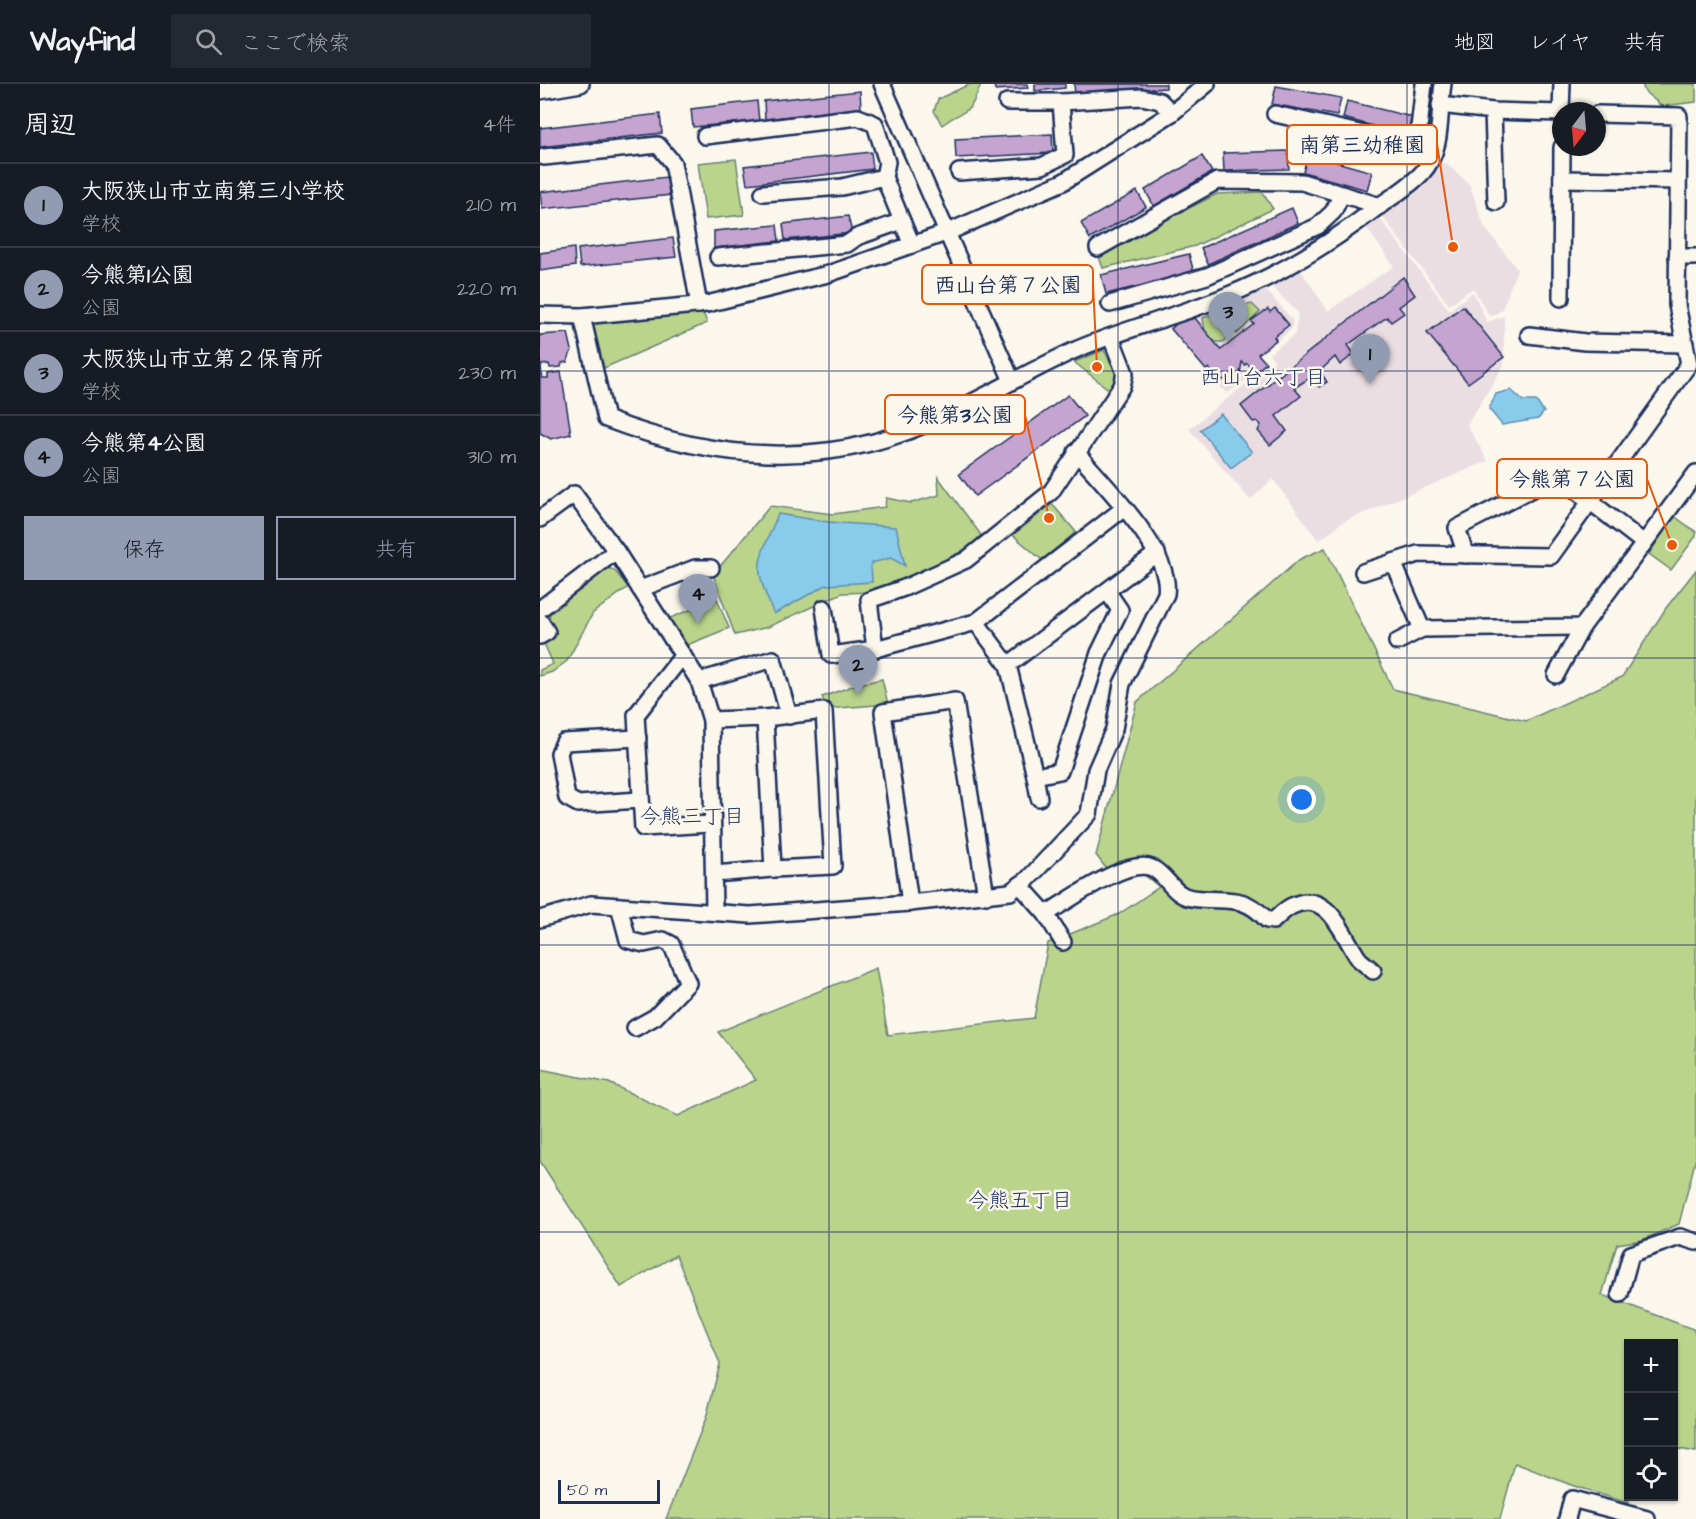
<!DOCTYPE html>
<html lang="ja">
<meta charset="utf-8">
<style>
:root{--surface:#171b24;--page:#242831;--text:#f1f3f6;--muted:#9ea1a6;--line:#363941;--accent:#919bb2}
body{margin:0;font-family:"Architects Daughter","Klee One",sans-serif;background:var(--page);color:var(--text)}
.controls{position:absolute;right:18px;bottom:18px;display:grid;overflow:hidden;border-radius:0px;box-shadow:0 2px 4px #0004}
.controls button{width:54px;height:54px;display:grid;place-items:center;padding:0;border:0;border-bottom:2px solid var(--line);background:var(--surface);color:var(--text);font:30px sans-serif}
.compass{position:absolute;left:1012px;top:18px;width:54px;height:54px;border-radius:50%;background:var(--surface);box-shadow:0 2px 4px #0004;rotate:196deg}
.scale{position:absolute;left:18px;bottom:15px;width:102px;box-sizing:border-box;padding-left:6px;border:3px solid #1b2f5e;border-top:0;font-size:16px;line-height:21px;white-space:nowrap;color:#1b2f5e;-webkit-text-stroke:4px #fbf7ec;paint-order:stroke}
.you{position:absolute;left:762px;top:716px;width:21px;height:21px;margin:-15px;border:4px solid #fff;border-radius:50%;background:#1a73e8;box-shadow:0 0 0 9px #1a73e833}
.badge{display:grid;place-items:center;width:39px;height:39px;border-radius:50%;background:var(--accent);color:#111;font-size:20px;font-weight:700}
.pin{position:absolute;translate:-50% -50px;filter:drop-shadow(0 2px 3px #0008)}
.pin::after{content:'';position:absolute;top:32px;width:21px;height:18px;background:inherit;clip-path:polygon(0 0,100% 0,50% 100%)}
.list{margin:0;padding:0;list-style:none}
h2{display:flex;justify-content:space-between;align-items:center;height:78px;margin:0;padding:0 24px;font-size:26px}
h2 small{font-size:20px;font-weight:400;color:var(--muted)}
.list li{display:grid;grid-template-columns:39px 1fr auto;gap:18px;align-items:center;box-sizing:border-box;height:84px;padding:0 24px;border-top:2px solid var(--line)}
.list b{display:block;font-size:22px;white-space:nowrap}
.list p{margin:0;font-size:20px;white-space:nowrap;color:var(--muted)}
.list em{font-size:20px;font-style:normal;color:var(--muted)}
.actions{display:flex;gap:12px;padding:18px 24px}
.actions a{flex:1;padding:14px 0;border:2px solid var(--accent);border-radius:0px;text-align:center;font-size:21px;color:var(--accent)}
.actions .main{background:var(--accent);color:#111}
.icon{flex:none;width:33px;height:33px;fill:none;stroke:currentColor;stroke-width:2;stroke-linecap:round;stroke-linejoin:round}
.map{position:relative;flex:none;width:1156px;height:1435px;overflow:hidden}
header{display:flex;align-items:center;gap:36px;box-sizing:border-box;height:84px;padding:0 30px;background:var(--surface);border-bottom:2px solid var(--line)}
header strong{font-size:28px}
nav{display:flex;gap:33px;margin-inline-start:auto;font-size:21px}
.search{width:420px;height:54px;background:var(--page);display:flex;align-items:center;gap:15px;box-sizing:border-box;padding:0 21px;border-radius:0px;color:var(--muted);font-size:22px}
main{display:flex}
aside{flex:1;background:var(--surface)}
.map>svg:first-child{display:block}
</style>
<header>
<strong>Wayfind</strong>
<div class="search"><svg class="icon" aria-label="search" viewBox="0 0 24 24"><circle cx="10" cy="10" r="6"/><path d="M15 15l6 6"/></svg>ここで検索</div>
<nav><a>地図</a><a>レイヤ</a><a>共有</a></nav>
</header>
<main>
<aside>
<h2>周辺<small>4件</small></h2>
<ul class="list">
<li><span class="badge">1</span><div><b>大阪狭山市立南第三小学校</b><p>学校</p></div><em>210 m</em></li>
<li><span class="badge">2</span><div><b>今熊第1公園</b><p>公園</p></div><em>220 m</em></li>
<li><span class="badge">3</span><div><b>大阪狭山市立第２保育所</b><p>学校</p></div><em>230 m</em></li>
<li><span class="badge">4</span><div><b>今熊第4公園</b><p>公園</p></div><em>310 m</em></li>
</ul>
<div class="actions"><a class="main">保存</a><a>共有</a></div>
</aside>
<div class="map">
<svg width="1156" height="1435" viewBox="0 0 1156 1435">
<rect width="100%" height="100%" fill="#fbf7ec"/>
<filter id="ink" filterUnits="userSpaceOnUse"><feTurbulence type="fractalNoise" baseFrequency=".0167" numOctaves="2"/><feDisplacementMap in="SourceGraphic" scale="12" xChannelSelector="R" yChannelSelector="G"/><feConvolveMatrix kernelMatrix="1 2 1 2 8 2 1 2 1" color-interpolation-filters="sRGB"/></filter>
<g filter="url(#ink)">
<g fill="#ebdee3">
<polygon points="899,79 906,79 930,101 944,142 977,185 962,226 950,233 933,204 909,221 842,132 888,99"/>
<polygon points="838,132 909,226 933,208 947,238 964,232 964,281 927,341 948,377 801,439 779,457 733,395 710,416 649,345 735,277 729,270 755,250 758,229 729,200 756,179 788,227 854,182 821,136"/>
<polygon points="723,203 752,235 752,245 719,271 727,280 687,310 627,242 651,234"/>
</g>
<g fill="#bad48c" stroke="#6a8275" stroke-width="1.5">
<path d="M430,0H441C427,37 428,21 402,41L394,27L398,15Z"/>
<polygon points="1102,0 1156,0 1156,18 1122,22 1105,8"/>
<polygon points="196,75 204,131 166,135 158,79"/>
<polygon points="722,108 733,125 655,162 563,184 558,170 677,110"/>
<polygon points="712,220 720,228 697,250 695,248 683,258 675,258 665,247 663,234 684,225"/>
<polygon points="163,228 167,239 64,284 52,236"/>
<polygon points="564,266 576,289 575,301 567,304 534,278"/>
<polygon points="398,393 441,451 433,461 395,482 333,508 302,509 228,543 195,551 173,491 230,422 293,430 345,423 346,414 371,419 399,411"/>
<polygon points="512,420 536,448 502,476 473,451"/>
<polygon points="1134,432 1156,448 1156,452 1131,486 1109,470"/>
<polygon points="785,464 853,605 986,637 1082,593 1126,524 1156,486 1156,1074 1139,1140 1102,1156 1077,1160 1062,1211 1153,1245 1156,1252 1156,1368 1134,1364 1134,1260 1088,1260 1088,1419 1031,1401 975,1379 960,1435 126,1435 166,1334 180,1280 136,1171 81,1203 0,1077 0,985 69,999 138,1032 216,996 178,948 336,884 348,951 494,934 508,859 579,830 619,803 602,789 571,791 556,771 597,618 760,475"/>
<polygon points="67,484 74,486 88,503 53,529 27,577 12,588 0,592 0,586 13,580 3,557 12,522"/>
<polygon points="177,515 189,544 142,563 125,536"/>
<polygon points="342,595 348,620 287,625 282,613 315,601"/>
</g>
<g fill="#89cbea" stroke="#5d8db2" stroke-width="1.5">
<polygon points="971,306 983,317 996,317 1004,328 998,335 962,341 949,325 956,310"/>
<polygon points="681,330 712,368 691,384 660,346"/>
<path d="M238,430L288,438L356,443L365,482L351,474L331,479L332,498L286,501L234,530C211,479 218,480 238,430Z"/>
</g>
<g fill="#c5a4cf" stroke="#1b2f5e" stroke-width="1.5">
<polygon points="454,0 487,0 488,4 455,6"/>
<polygon points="495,0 525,0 525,4 495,7"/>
<polygon points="534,0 626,0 626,4 535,10"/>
<polygon points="736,2 801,14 797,32 732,20"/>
<polygon points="320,7 321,24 225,35 224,17"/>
<polygon points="217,17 219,37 153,43 151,25"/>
<polygon points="807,17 872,33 867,51 803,34"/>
<polygon points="120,30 122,49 0,63 0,44"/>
<polygon points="512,50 513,69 416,74 415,55"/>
<polygon points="748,67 749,85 684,87 683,69"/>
<polygon points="331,68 333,85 207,100 204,82"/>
<polygon points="768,70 832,88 827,106 763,88"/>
<polygon points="662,72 672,88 614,122 605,106"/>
<polygon points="127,93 131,111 2,125 0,108"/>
<polygon points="597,107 606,123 550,155 541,139"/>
<polygon points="752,124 758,139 668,180 661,164"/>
<polygon points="308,132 312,149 245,156 243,140"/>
<polygon points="237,141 239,157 174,164 174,147"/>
<polygon points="133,154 136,173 40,183 38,165"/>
<polygon points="34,164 35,182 0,187 0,169"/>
<polygon points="649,170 654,189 566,210 561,191"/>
<polygon points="863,193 875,211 859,223 864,229 851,238 847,233 808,261 814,270 800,281 795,273 780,287 787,298 779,303 771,293 754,304 761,312 736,332 747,347 730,361 718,347 721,341 717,337 713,338 701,322"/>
<polygon points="923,222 964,273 928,299 887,249"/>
<polygon points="735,224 749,241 734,253 736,256 718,270 726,279 715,288 707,279 705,281 702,278 700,289 689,297 676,294 669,284 666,286 631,245 637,239 655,234 681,266 714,240 711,237 728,225 730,228"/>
<polygon points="28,249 32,266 27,278 22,279 21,283 10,284 9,280 1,281 2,294 8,294 8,290 21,288 31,350 11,355 0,349 0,251"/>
<polygon points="528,311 545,332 435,412 419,390"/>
</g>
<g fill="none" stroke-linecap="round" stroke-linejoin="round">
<g stroke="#1b2f5e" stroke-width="20">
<g id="minor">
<polyline points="342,0 472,297"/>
<polyline points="0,7 41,0"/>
<polyline points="467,18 521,18 602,13 620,17 632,29"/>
<polyline points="900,21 953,27 1021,29"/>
<polyline points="953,27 956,118"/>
<polyline points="1021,27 1022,0"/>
<polyline points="735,30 877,62 884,0"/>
<polyline points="165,52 318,33 335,40 347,78 344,93"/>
<polyline points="4,73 118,61 133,79 159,221"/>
<polyline points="419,88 502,82 525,71 521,18"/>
<polyline points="1022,95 1138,97"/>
<polyline points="223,109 302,103 344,93 362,137"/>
<polyline points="558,164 677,97 762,98 840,122"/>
<polyline points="178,173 307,160 317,153 362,137 372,161"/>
<polyline points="1137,173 1156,173"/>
<polyline points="1021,214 1022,63"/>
<polyline points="570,220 667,192 778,142 793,128 802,110"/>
<polyline points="0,231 42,232 167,220 288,190 406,149 523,98 632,29 667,0"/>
<path d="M42,232L66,335C136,362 212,377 288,367C382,356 450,305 533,267C583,245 636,233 686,212C740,191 789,160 835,125C850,114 869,103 882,89C904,65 898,30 903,0"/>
<polyline points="989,251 1045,258 1145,260"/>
<polyline points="0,435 34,410 76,467 159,597 171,636 174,828"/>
<polyline points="926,471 917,444 1017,392 1104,459"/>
<polyline points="853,478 882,545"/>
<polyline points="823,488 878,470 1011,472 1149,280 1137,221 1139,32 1057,30"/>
<polyline points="100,505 155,484 171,484"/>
<polyline points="567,507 580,526 559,569 520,687 495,692 468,581 617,469"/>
<polyline points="284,524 291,571 335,565 329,516 364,504 426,476 511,408 582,302 585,289 571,253"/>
<polyline points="0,525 76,467"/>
<polyline points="0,537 7,548 0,552"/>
<polyline points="436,538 468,581"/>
<polyline points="857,558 882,545 1042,543 1156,389"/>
<polyline points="335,565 436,538 583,425"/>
<polyline points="143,571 96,631 103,744 170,740"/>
<polyline points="1016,591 1042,543"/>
<polyline points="159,597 233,575 249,632"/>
<polyline points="225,634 284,627 293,782 233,785"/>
<polyline points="171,636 225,634 233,785 174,790"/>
<polyline points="98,654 24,658 19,669 27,714 38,720 100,716"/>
<polyline points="495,692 499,714"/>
<polyline points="480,801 506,830 523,858"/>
<polyline points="370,819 343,628 415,617 446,812"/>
<polyline points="79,822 88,856 104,860 123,856 131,860 148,899 115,933 95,944"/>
<path d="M506,830C528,817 587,773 612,784C627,791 633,812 652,814C684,819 702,808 727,836L733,837C739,832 745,825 752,822C789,804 803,853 819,875C823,879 829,883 833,887"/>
<path d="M0,835L51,820L210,831L370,819L470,808L487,796L549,730L556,686L574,645L582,600L626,510C633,468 563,400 536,368"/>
<polyline points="1080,1210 1091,1170 1140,1153 1156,1158"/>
<polyline points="1027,1435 1032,1415 1107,1435"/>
</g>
</g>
<use href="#minor" stroke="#fbf7ec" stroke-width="15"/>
</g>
</g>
<path fill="none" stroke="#1b2f5e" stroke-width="1.5" stroke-opacity="0.55" d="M289,0V1435M578,0V1435M867,0V1435M0,287H1156M0,574H1156M0,861H1156M0,1148H1156"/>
<g text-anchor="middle" stroke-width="5" stroke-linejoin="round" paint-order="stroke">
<g font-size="21" fill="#1b2f5e" stroke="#fbf7ec">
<text x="723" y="300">西山台六丁目</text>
<text x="152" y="739">今熊三丁目</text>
<text x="480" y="1123">今熊五丁目</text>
</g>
</g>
<path fill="none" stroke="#e8590c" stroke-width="2" d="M913 163L897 60M557 283L553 200M509 434L485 331M1132 461L1107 395"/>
<g fill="#e8590c" stroke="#fbf7ec" stroke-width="2">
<circle cx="913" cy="163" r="6"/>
<circle cx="557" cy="283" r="6"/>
<circle cx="509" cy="434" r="6"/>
<circle cx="1132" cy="461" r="6"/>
</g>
<g fill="#fbf7ec" stroke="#e8590c" stroke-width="2">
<rect x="747" y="41" width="150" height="39" rx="6"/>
<rect x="382" y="181" width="171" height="39" rx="6"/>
<rect x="345" y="311" width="140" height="39" rx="6"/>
<rect x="957" y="375" width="150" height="39" rx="6"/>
</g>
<g font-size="21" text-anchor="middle" font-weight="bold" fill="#1b2f5e">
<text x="822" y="68">南第三幼稚園</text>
<text x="468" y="208">西山台第７公園</text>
<text x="415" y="338">今熊第3公園</text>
<text x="1032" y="402">今熊第７公園</text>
</g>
</svg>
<div class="controls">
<button>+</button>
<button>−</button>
<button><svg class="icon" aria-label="locate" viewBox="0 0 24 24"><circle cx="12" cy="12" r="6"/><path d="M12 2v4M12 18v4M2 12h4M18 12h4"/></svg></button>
</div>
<svg class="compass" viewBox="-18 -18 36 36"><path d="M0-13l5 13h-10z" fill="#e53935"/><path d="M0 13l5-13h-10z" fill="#9ea1a6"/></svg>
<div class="scale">50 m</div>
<div class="you"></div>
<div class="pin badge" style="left:830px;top:300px">1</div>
<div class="pin badge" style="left:318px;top:611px">2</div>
<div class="pin badge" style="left:688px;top:258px">3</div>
<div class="pin badge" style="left:158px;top:540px">4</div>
</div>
</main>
